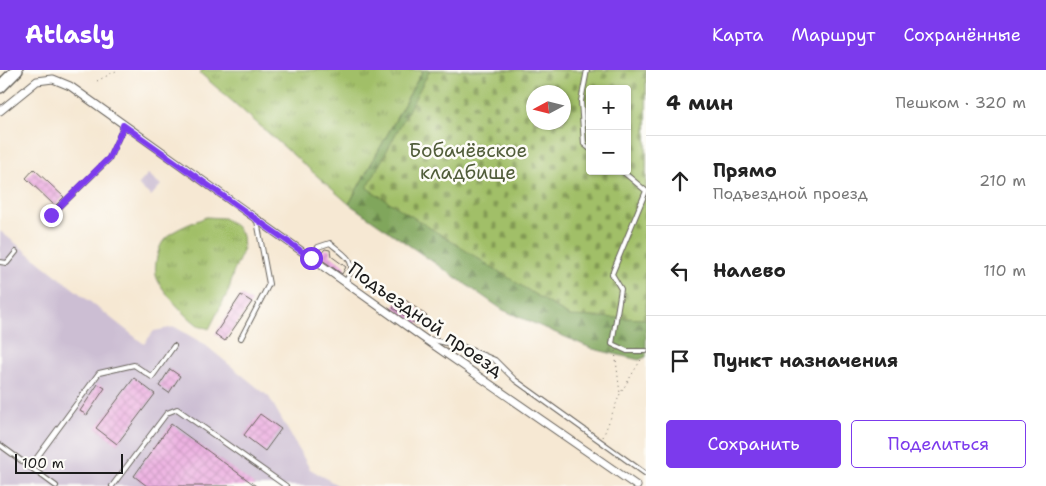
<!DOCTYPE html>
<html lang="ru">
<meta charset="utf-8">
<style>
:root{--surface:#fff;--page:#f2f2f2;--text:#222;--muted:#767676;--line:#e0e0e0;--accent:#7c3aed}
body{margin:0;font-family:"Shantell Sans",sans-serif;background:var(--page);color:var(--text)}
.controls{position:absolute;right:15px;top:15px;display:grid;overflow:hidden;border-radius:5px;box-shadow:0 1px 4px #0004}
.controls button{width:45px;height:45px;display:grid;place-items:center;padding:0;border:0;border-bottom:1px solid var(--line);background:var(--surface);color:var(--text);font:25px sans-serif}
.compass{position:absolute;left:526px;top:15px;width:45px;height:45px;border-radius:50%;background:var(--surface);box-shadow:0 1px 4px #0004;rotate:263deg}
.scale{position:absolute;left:15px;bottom:12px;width:108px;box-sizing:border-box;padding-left:5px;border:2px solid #1c1c1c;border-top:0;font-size:14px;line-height:18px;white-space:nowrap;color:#1c1c1c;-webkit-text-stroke:4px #fdfcf7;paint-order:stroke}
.stop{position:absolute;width:15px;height:15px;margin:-11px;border:4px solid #7c3aed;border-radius:50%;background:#fff}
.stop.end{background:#7c3aed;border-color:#fff;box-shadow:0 1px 5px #0008}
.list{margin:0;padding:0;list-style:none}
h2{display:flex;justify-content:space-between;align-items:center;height:65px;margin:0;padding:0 20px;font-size:21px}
h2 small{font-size:16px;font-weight:400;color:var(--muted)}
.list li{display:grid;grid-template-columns:32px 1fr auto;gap:15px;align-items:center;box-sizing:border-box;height:90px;padding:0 20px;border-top:1px solid var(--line)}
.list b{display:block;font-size:19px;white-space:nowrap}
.list p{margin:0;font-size:16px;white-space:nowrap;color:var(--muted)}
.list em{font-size:16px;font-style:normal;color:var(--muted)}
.actions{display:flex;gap:10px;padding:15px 20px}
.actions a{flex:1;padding:11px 0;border:1px solid var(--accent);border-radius:5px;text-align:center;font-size:18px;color:var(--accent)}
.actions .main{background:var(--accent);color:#fff}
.icon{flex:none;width:28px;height:28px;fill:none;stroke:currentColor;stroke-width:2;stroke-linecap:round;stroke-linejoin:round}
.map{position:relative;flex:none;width:646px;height:416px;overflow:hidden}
header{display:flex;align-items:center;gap:30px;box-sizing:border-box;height:70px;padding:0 25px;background:var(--accent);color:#fff}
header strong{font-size:24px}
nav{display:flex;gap:28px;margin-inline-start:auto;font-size:18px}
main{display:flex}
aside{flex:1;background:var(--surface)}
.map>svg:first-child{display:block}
</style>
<header>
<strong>Atlasly</strong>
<nav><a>Карта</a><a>Маршрут</a><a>Сохранённые</a></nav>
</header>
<main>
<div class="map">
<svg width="646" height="416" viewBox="0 0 646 416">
<defs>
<pattern id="grass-tufts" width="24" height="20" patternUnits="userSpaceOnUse" patternTransform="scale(1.25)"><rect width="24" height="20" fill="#a1bf67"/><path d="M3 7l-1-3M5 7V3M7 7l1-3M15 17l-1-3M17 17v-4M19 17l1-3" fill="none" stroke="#829a54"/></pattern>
<pattern id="forest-firs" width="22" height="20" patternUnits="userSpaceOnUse" patternTransform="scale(1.25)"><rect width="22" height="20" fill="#80a65c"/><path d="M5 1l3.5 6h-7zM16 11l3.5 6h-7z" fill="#68864b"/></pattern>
<pattern id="cemetery-stones" width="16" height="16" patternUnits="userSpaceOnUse" patternTransform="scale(1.25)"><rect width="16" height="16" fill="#a1bf67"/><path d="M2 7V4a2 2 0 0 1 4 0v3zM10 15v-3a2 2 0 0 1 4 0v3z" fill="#829a54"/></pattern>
<pattern id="building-cross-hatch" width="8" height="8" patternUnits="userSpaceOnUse" patternTransform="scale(1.25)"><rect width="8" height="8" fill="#eba9df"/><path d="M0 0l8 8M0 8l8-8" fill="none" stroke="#c991bf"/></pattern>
</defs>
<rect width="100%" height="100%" fill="#fdfcf7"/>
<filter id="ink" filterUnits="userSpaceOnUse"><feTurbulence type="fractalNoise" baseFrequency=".02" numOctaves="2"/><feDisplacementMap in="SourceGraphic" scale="10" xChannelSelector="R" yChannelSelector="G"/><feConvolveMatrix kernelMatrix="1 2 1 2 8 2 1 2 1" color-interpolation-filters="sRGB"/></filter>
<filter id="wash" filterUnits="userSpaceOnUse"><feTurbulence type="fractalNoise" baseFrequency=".0096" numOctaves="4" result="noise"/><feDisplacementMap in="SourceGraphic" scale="20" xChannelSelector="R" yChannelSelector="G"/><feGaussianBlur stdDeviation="1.12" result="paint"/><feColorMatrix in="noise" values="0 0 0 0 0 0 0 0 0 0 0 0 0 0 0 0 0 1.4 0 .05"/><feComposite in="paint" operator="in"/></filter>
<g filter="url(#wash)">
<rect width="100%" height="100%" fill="#f6e8d3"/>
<g fill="#ccbed3">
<polygon points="148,104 161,115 151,126 138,115"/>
<polygon points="0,161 144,274 154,261 175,257 204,274 269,327 310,399 339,416 0,416"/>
</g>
<g fill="url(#grass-tufts)" stroke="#5e6e42">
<polygon points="202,0 423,0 349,134 200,3"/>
<path d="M206,147L224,148L237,157L242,165L243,181L233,203L229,220L209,259C208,258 202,257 201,257C190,251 158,218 156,205C154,195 158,176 165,169C175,158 193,153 206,147Z"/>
</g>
<path fill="url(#forest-firs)" stroke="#4e613c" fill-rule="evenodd" d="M423,0H646V287L639,290L593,279L503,240L349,134ZM590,19H627V101H590ZM534,22H564V52H534Z"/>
<path fill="url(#cemetery-stones)" stroke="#5e6e42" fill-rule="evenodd" d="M430,0H646V249L569,246L367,118ZM590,19H627V101H590ZM534,22H564V52H534Z"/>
<g id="blocks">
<g fill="url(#building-cross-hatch)">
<polygon points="34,99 64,127 55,136 26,108"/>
<polygon points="325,179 330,180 331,186 346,197 342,204 318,187"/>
<polygon points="241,225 252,232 225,271 215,264"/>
<polygon points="403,228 427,246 421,254 419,252 417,255 393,238 400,229 402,230"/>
<polygon points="170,299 180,306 169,323 159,316"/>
<polygon points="134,308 155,324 117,374 96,358"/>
<polygon points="98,314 105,318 87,345 80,341"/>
<polygon points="260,344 281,359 265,381 244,365"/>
<polygon points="171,354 256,416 147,416 134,406"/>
</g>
</g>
</g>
<g filter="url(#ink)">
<use href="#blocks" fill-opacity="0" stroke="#68635c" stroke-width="1"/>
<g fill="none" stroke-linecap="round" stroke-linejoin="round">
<g stroke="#68635c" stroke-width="6">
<g id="service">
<polyline points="587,0 581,31 584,74 590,79"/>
<polyline points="622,101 646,121 612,204 621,219 612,274 627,281 646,281"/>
<polyline points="51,145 109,89 122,60 123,55"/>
<path d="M311,188L318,177L330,173C345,186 360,191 345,212"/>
<polyline points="0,192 7,193 16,182"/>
<polyline points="241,268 269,214 257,151"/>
<polyline points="429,269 464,277 495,290 515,310 646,404"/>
<polyline points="0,375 56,416"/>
<polyline points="30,397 99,303 134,295 152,307 174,276"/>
<polyline points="112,416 167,343 177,339 286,416"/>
</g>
</g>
<g stroke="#68635c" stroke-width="9">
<polyline id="minor" points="0,41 37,11 53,9 70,16 422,267 637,416"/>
</g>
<g stroke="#68635c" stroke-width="14">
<polyline id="primary" points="0,17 17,0"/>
</g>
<g stroke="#68635c" stroke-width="1" stroke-dasharray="1 4" stroke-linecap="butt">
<polyline points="97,11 118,0"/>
<polyline points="615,281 620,324"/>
<polyline points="603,367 620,324 642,288"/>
</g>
<use href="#service" stroke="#fff" stroke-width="4"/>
<use href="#minor" stroke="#fff" stroke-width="7"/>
<use href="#primary" stroke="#fff" stroke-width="11"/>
</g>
</g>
<g fill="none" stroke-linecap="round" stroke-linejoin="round" filter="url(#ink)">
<polyline stroke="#7c3aed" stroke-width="6" points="51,145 109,88 122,60 123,55 311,188"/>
</g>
<g text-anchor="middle" stroke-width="5" stroke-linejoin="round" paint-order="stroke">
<g font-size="19" fill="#515d3a" stroke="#fdfcf7">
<text x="468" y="87">Бобачёвское<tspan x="468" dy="22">кладбище</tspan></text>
</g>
<g font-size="19" fill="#1c1c1c" stroke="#fdfcf7">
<text transform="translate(426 249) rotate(35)" y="7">Подъездной проезд</text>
</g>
</g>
</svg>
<div class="controls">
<button>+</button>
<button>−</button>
</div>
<svg class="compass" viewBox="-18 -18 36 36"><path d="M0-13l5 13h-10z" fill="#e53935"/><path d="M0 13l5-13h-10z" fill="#767676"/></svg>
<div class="scale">100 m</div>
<div class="stop" style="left:311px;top:188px"></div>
<div class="stop end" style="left:51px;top:145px"></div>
</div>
<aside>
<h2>4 мин<small>Пешком · 320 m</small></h2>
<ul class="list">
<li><svg class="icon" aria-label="ahead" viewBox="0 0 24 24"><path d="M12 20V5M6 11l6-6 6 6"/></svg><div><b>Прямо</b><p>Подъездной проезд</p></div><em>210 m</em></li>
<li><svg class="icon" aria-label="left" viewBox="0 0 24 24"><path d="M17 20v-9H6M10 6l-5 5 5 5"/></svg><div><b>Налево</b></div><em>110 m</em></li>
<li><svg class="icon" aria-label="arrive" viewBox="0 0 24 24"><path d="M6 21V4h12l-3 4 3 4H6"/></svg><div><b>Пункт назначения</b></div></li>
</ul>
<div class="actions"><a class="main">Сохранить</a><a>Поделиться</a></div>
</aside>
</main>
